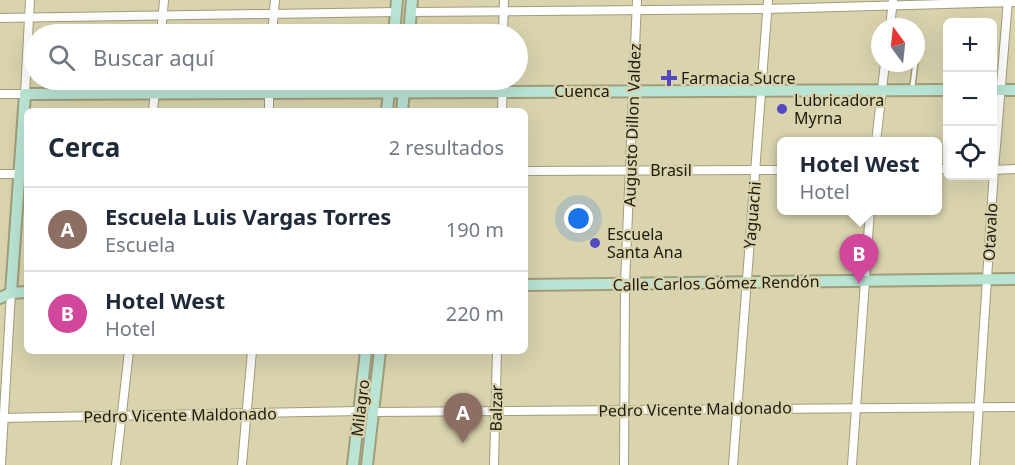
<!DOCTYPE html>
<html lang="es">
<meta charset="utf-8">
<style>
:root{--surface:#fff;--page:#f6f6f7;--text:#1f2937;--muted:#747a83;--line:#e0e1e3;--accent:#0f766e}
body{margin:0;font-family:"Noto Sans",sans-serif;background:var(--page);color:var(--text)}
.controls{position:absolute;right:18px;top:18px;display:grid;overflow:hidden;border-radius:9px;box-shadow:0 6px 24px #0002}
.controls button{width:54px;height:54px;display:grid;place-items:center;padding:0;border:0;border-bottom:2px solid var(--line);background:var(--surface);color:var(--text);font:30px sans-serif}
.compass{position:absolute;left:871px;top:18px;width:54px;height:54px;border-radius:50%;background:var(--surface);box-shadow:0 6px 24px #0002;rotate:345deg}
.you{position:absolute;left:579px;top:219px;width:21px;height:21px;margin:-15px;border:4px solid #fff;border-radius:50%;background:#1a73e8;box-shadow:0 0 0 9px #1a73e833}
.badge{display:grid;place-items:center;width:39px;height:39px;border-radius:50%;background:var(--accent);color:#fff;font-size:20px;font-weight:700}
.pin{position:absolute;translate:-50% -50px;filter:drop-shadow(0 2px 3px #0008)}
.pin::after{content:'';position:absolute;top:32px;width:21px;height:18px;background:inherit;clip-path:polygon(0 0,100% 0,50% 100%)}
.popup{position:absolute;left:777px;top:137px;width:165px;height:78px;box-sizing:border-box;display:grid;place-content:center;border-radius:9px;background:var(--surface);filter:drop-shadow(0 2px 4px #0005);font-size:20px;white-space:nowrap;color:var(--muted)}
.popup b{font-size:22px;color:var(--text)}
.popup::after{content:'';position:absolute;left:50%;top:100%;margin-left:-12px;border:12px solid transparent;border-top-color:var(--surface)}
.list{margin:0;padding:0;list-style:none}
h2{display:flex;justify-content:space-between;align-items:center;height:78px;margin:0;padding:0 24px;font-size:26px}
h2 small{font-size:20px;font-weight:400;color:var(--muted)}
.list li{display:grid;grid-template-columns:39px 1fr auto;gap:18px;align-items:center;box-sizing:border-box;height:84px;padding:0 24px;border-top:2px solid var(--line)}
.list b{display:block;font-size:22px;white-space:nowrap}
.list p{margin:0;font-size:20px;white-space:nowrap;color:var(--muted)}
.list em{font-size:20px;font-style:normal;color:var(--muted)}
.icon{flex:none;width:33px;height:33px;fill:none;stroke:currentColor;stroke-width:2;stroke-linecap:round;stroke-linejoin:round}
.map{position:relative;flex:none;width:1015px;height:465px;overflow:hidden}
.search{position:absolute;background:var(--surface);box-shadow:0 6px 24px #0002;left:24px;top:24px;width:504px;height:66px;display:flex;align-items:center;gap:15px;box-sizing:border-box;padding:0 21px;border-radius:33px;color:var(--muted);font-size:22px}
.panel{position:absolute;background:var(--surface);box-shadow:0 6px 24px #0002;left:24px;top:108px;width:504px;height:246px;border-radius:9px}
.map>svg:first-child{display:block}
</style>
<div class="map">
<svg width="1015" height="465" viewBox="0 0 1015 465">
<rect width="100%" height="100%" fill="#d9d4ae"/>
<g fill="none" stroke-linecap="round" stroke-linejoin="round">
<g stroke="#a29d79" stroke-width="7">
<polyline id="lane" points="912,90 916,58"/>
</g>
<g stroke="#a29d79" stroke-width="10">
<g id="street">
<polyline points="411,12 767,9 1015,2"/>
<polyline points="0,18 396,12"/>
<polyline points="890,27 893,0"/>
<polyline points="161,34 164,0"/>
<polyline points="272,34 275,0"/>
<polyline points="503,34 504,0"/>
<polyline points="0,94 25,94 30,0"/>
<polyline points="153,111 156,80"/>
<polyline points="269,111 269,80"/>
<polyline points="502,111 503,80"/>
<polyline points="876,142 885,63"/>
<polyline points="937,169 948,169"/>
<polyline points="992,170 1015,169"/>
<polyline points="525,171 781,170"/>
<polyline points="0,174 27,174"/>
<polyline points="374,412 1015,407"/>
<polyline points="0,418 360,411"/>
<polyline points="1,465 11,293"/>
<polyline points="116,465 129,351"/>
<polyline points="242,465 252,351"/>
<polyline points="494,465 497,351"/>
<polyline points="624,465 625,284 637,0"/>
<polyline points="733,465 768,0"/>
<polyline points="852,465 870,210"/>
<polyline points="975,465 994,170 1008,0"/>
</g>
</g>
<g stroke="#a29d79" stroke-width="14">
<g id="secondary">
<polyline points="394,34 397,0"/>
<polyline points="409,34 412,0"/>
<polyline points="992,90 1015,90"/>
<polyline points="387,111 390,80"/>
<polyline points="402,111 405,80"/>
<polyline points="525,285 1015,279"/>
<polyline points="11,293 25,94 948,90"/>
<polyline points="0,298 11,293 27,292"/>
<polyline points="353,465 366,351"/>
<polyline points="367,465 380,351"/>
</g>
</g>
<use href="#lane" stroke="#fff" stroke-width="4"/>
<use href="#street" stroke="#fff" stroke-width="8"/>
<use href="#secondary" stroke="#bae5d5" stroke-width="10"/>
</g>
<g fill="#5349c1" stroke="#d9d4ae" stroke-width="2">
<path d="M666 69h6v6h6v6h-6v6h-6v-6h-6v-6h6z"/>
<circle cx="782" cy="109" r="6"/>
<circle cx="595" cy="243" r="6"/>
</g>
<g text-anchor="middle" stroke-width="4.5" stroke-linejoin="round" paint-order="stroke">
<g font-size="16" fill="#1d1b0d" stroke="#d9d4ae" text-anchor="start">
<text x="681" y="84">Farmacia Sucre</text>
<text x="794" y="106">Lubricadora<tspan x="794" dy="18">Myrna</tspan></text>
<text x="607" y="240">Escuela<tspan x="607" dy="18">Santa Ana</tspan></text>
</g>
<g font-size="16" fill="#1d1b0d" stroke="#d9d4ae">
<text x="582" y="97">Cuenca</text>
<text transform="translate(632 125) rotate(-88)" y="6">Augusto Dillon Valdez</text>
<text x="671" y="176">Brasil</text>
<text transform="translate(752 215) rotate(-85)" y="6">Yaguachi</text>
<text transform="translate(990 232) rotate(-87)" y="6">Otavalo</text>
<text transform="translate(716 283) rotate(-1)" y="6">Calle Carlos Gómez Rendón</text>
<text transform="translate(360 408) rotate(-83)" y="6">Milagro</text>
<text transform="translate(496 408) rotate(-89)" y="6">Balzar</text>
<text transform="translate(695 409) rotate(-1)" y="6">Pedro Vicente Maldonado</text>
<text transform="translate(180 415) rotate(-1)" y="6">Pedro Vicente Maldonado</text>
</g>
</g>
</svg>
<div class="controls">
<button>+</button>
<button>−</button>
<button><svg class="icon" aria-label="locate" viewBox="0 0 24 24"><circle cx="12" cy="12" r="6"/><path d="M12 2v4M12 18v4M2 12h4M18 12h4"/></svg></button>
</div>
<svg class="compass" viewBox="-18 -18 36 36"><path d="M0-13l5 13h-10z" fill="#e53935"/><path d="M0 13l5-13h-10z" fill="#747a83"/></svg>
<div class="you"></div>
<div class="pin badge" style="left:463px;top:443px;background:#8d6e63">A</div>
<div class="pin badge" style="left:859px;top:284px;background:#d1479c">B</div>
<div class="popup"><b>Hotel West</b>Hotel</div>
<div class="search"><svg class="icon" aria-label="search" viewBox="0 0 24 24"><circle cx="10" cy="10" r="6"/><path d="M15 15l6 6"/></svg>Buscar aquí</div>
<section class="panel">
<h2>Cerca<small>2 resultados</small></h2>
<ul class="list">
<li><span class="badge" style="background:#8d6e63">A</span><div><b>Escuela Luis Vargas Torres</b><p>Escuela</p></div><em>190 m</em></li>
<li><span class="badge" style="background:#d1479c">B</span><div><b>Hotel West</b><p>Hotel</p></div><em>220 m</em></li>
</ul>
</section>
</div>
